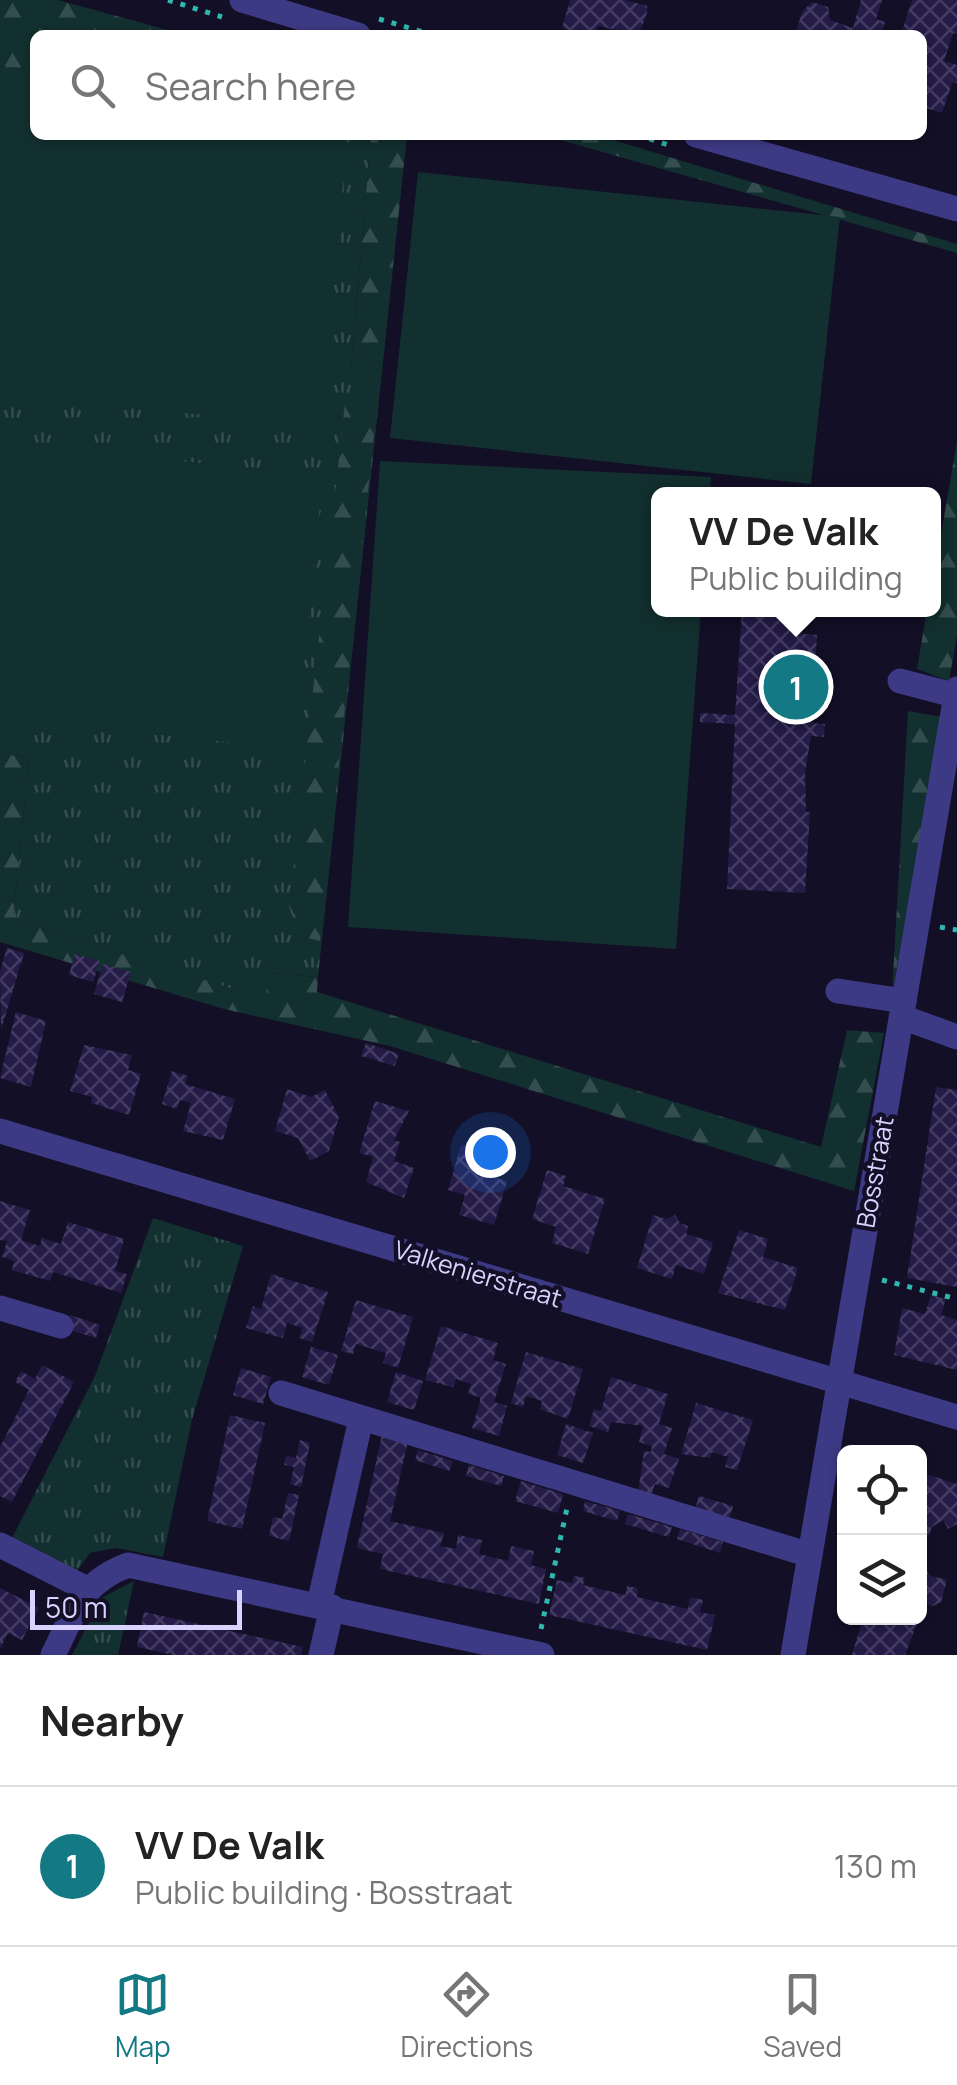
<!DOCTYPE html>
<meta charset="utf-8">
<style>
:root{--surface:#fff;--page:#f6f6f6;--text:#222;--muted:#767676;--line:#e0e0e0;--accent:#137a85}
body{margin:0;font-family:Manrope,sans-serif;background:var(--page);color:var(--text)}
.controls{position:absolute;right:30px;bottom:30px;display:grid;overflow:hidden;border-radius:15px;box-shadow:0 2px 8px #0004}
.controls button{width:90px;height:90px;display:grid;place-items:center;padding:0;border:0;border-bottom:2px solid var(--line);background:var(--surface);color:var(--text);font:50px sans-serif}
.scale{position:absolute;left:30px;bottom:25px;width:212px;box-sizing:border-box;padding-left:10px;border:5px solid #d9d4ff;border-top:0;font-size:28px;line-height:35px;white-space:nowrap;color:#d9d4ff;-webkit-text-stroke:8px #130f26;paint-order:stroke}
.you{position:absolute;left:490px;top:1152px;width:35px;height:35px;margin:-25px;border:8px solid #fff;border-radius:50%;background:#1a73e8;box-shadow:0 0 0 15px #1a73e833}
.badge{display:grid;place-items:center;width:65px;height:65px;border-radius:50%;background:var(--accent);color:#fff;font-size:32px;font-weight:700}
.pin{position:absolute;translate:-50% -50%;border:5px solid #fff;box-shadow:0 2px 10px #0006}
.popup{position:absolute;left:651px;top:487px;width:290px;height:130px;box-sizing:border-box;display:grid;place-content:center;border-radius:15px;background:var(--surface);filter:drop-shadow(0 2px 8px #0005);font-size:32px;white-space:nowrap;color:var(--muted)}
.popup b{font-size:38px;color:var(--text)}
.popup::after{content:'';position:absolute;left:50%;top:100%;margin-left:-20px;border:20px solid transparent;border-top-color:var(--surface)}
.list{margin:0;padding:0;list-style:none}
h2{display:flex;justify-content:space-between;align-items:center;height:130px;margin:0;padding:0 40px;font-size:42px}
h2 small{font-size:32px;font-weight:400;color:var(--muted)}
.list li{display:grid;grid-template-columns:65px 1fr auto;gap:30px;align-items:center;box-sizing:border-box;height:160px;padding:0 40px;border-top:2px solid var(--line)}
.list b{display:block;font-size:38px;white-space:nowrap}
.list p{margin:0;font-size:32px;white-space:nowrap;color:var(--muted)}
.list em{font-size:32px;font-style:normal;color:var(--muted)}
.icon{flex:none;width:55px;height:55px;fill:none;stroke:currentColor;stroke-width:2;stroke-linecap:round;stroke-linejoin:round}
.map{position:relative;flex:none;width:957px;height:1655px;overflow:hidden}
.search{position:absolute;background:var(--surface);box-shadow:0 2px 8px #0004;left:30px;right:30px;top:30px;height:110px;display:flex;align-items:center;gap:25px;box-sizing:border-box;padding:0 35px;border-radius:15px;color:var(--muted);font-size:38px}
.sheet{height:290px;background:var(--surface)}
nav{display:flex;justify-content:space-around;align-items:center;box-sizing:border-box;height:140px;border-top:2px solid var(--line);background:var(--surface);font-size:28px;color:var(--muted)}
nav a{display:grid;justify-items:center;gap:5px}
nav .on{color:var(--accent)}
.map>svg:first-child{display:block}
</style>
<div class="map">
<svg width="957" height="1655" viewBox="0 0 957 1655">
<defs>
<pattern id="grass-tufts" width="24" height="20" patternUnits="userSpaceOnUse" patternTransform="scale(2.5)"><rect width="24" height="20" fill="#12302f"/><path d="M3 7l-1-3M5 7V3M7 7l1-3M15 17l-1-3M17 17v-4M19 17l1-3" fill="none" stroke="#344d4e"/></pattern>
<pattern id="forest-firs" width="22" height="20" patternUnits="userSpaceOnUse" patternTransform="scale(2.5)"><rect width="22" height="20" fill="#12302f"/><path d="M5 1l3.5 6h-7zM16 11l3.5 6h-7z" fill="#344d4e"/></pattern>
<pattern id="building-cross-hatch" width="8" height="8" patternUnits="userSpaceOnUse" patternTransform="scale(2.5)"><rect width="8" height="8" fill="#241b47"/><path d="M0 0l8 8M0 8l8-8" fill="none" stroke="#433b63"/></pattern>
</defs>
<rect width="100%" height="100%" fill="#130f26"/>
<g fill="url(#grass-tufts)">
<polygon points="0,66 35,70 35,135 371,135 351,368 382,372 318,977 269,973 266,1000 18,921 14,908 29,757 0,754"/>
<polygon points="153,1218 243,1246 192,1420 163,1557 116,1548 90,1553 75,1574 10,1542 95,1376"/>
<polygon points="134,1581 118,1655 72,1655 103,1597"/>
</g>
<g fill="url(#forest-firs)">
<polygon points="0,0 58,0 186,35 35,35 35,70 0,66"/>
<polygon points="371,135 407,135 382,372 351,369"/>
<polygon points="543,135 603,137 957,244 957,253"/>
<polygon points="346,394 378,397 320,941 300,936 289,907"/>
<polygon points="957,441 957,635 949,681 917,669 927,610 934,610 934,575"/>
<polygon points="908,711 942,717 892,994"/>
<polygon points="0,754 29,757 14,908 18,921 265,999 269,973 318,977 317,992 821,1147 847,1030 884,1033 854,1191 390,1046 224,1009 0,942"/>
</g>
<g fill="#12302f">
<polygon points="0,106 35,109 35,135 347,136 322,425 0,397"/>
<polygon points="418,172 840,217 811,484 390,438"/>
<polygon points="0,442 323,476 294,749 0,718"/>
<polygon points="380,461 711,477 710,494 658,494 658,610 701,610 676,949 348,927"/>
</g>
<g fill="url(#building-cross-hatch)">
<polygon points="570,0 625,0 647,6 647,13 639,35 598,26 595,35 585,35 562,28"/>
<polygon points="861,0 882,0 876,19 885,22 881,35 795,35 802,12 812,2 828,7 830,20 853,28"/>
<polygon points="912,0 957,0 957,34 953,33 944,61 957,65 957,83 952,83 942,113 922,107 922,35 901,35"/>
<polygon points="742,610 784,610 783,625 791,625 791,633 817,635 812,723 825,724 824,737 811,736 805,773 806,812 810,812 805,893 727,889 735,724 700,722 700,713 735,715"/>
<polygon points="7,948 24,953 1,1030 0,971"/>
<polygon points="75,954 100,961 93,982 69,975"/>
<polygon points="103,964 131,972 122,1002 94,994"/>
<polygon points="16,1012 46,1021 31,1087 0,1078"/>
<polygon points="366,1043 399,1054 395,1066 361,1056"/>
<polygon points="84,1045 132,1055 128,1070 141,1074 129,1115 91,1103 92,1097 70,1091"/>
<polygon points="172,1071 188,1076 185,1084 235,1099 223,1140 183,1131 191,1103 180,1100 177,1109 162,1104"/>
<polygon points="936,1087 957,1090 957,1287 907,1278"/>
<polygon points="287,1089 311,1097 325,1090 339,1117 329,1151 310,1161 298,1138 275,1131"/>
<polygon points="375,1101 409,1111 394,1140 400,1142 394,1161 414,1168 404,1198 366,1182 373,1157 359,1153"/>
<polygon points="461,1145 491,1154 485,1175 507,1181 494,1225 459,1215 465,1195 448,1190"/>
<polygon points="547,1170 566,1176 563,1186 605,1199 588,1254 552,1243 556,1227 532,1219"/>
<polygon points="0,1201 30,1210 21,1240 40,1246 42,1238 61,1244 68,1222 124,1239 115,1271 127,1274 121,1293 53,1272 50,1281 12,1270 14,1261 2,1257 7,1241 0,1240"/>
<polygon points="653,1215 666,1219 675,1215 680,1223 688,1226 686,1234 713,1242 704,1274 676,1265 672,1279 637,1268"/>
<polygon points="739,1230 768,1239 763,1257 798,1268 785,1310 718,1293"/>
<polygon points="271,1274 328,1292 312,1342 299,1338 302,1328 287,1323 283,1338 246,1328 253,1306 261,1309"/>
<polygon points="931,1295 946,1299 941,1315 957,1320 957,1370 894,1355 902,1308 925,1314"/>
<polygon points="356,1300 413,1317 398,1368 383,1363 386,1353 356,1344 353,1354 341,1351"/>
<polygon points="70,1315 100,1325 96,1338 66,1329"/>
<polygon points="441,1326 498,1343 493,1360 506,1364 494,1402 507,1406 499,1436 472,1428 480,1402 480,1397 468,1394 471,1384 456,1379 453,1387 425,1380"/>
<polygon points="311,1347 338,1355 329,1385 302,1377"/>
<polygon points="526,1352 583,1369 568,1419 540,1409 542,1401 526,1396 523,1407 511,1403"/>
<polygon points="42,1365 74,1382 12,1502 0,1496 0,1447 29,1390 15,1382 21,1371 35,1379"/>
<polygon points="241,1368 271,1377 263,1404 233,1395"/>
<polygon points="396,1372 423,1381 414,1410 387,1402"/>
<polygon points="611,1377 668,1394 659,1424 672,1428 664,1454 679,1459 669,1488 655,1484 651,1496 638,1492 644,1451 651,1452 652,1446 639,1442 643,1426 611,1422 608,1432 589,1426 594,1409 601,1411"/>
<polygon points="696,1403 753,1420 737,1470 725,1467 728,1457 712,1452 710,1458 681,1454"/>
<polygon points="230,1415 265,1423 242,1529 207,1521"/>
<polygon points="566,1424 593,1433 583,1463 557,1455"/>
<polygon points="382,1435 408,1441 390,1521 444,1533 440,1546 456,1549 458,1535 482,1540 479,1554 508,1561 511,1546 534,1551 531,1565 546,1569 539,1604 380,1569 383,1554 357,1548"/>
<polygon points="300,1440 310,1443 301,1487 290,1484 294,1467 284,1465 286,1456 296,1458"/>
<polygon points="418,1450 453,1461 449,1471 415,1460"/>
<polygon points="469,1465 504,1476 501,1486 466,1476"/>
<polygon points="920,1472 957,1484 957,1524 948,1529 943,1520 932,1527 929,1536 923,1534 920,1543"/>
<polygon points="521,1481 563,1494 558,1513 515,1501"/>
<polygon points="288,1493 299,1495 289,1541 269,1536 273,1517 282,1519"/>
<polygon points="699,1496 733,1506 729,1520 695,1509"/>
<polygon points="585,1501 620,1511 617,1521 583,1511"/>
<polygon points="628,1514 672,1527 669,1537 625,1524"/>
<polygon points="680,1529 723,1542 720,1553 677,1539"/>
<polygon points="920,1563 931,1576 947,1580 941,1602 933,1606 923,1603 920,1610"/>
<polygon points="574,1576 585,1578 583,1585 625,1595 627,1586 638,1588 637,1597 688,1609 690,1597 703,1600 700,1612 715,1615 707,1650 549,1615 557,1580 572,1583"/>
<polygon points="0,1588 39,1608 22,1640 8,1633 0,1649"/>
<polygon points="144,1612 303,1647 301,1655 173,1655 137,1647"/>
<polygon points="863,1618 919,1618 905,1655 852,1655"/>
</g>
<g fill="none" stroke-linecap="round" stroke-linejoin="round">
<g stroke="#2fb8b0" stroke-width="5" stroke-dasharray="5 8" stroke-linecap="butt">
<polyline points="168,0 222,17"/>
<polyline points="379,19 433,35"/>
<polyline points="637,135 672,146"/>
<polyline points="940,927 957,930"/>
<polyline points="882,1280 957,1299"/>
<polyline points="541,1629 567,1508"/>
</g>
<g stroke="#3d3a85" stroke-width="25">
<polyline points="242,0 358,35"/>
<polyline points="696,135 957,209"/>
<polyline points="900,681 957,696"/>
<polyline points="838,991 904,1001"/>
<polyline points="902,1017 957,1037"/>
<polyline points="0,1131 957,1417"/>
<polyline points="0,1308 61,1326"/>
<polyline points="281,1393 810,1555"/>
<polyline points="0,1545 87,1589"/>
<polyline points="319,1604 361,1419"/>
<path d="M53,1655C75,1612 80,1583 128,1565L542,1655"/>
<polyline points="321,1655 332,1607"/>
<polyline points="793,1655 957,689"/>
</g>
</g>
<g text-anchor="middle" stroke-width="9" stroke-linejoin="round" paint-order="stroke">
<g font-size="25" fill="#d9d4ff" stroke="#130f26">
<text transform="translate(875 1172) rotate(-80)" y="9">Bosstraat</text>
<text transform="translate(478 1274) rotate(17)" y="9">Valkenierstraat</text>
</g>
</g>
</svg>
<div class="controls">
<button><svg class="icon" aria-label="locate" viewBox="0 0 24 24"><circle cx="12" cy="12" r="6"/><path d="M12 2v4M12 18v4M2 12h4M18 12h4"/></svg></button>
<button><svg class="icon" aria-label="layers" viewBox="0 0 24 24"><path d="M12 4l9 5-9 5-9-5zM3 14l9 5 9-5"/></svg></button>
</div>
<div class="scale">50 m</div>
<div class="you"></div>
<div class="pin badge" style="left:796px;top:687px">1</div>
<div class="popup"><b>VV De Valk</b>Public building</div>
<div class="search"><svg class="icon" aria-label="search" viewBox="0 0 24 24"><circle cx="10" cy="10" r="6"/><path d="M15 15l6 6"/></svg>Search here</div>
</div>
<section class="sheet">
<h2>Nearby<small></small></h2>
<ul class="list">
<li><span class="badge">1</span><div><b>VV De Valk</b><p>Public building · Bosstraat</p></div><em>130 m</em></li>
</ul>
</section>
<nav>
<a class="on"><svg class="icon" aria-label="map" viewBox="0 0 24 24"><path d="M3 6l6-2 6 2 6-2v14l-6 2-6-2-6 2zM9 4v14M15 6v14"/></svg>Map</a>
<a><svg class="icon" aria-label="directions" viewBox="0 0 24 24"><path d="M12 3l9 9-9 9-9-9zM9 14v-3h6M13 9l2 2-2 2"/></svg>Directions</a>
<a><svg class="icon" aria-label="saved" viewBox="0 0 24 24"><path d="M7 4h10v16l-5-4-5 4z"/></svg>Saved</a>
</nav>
